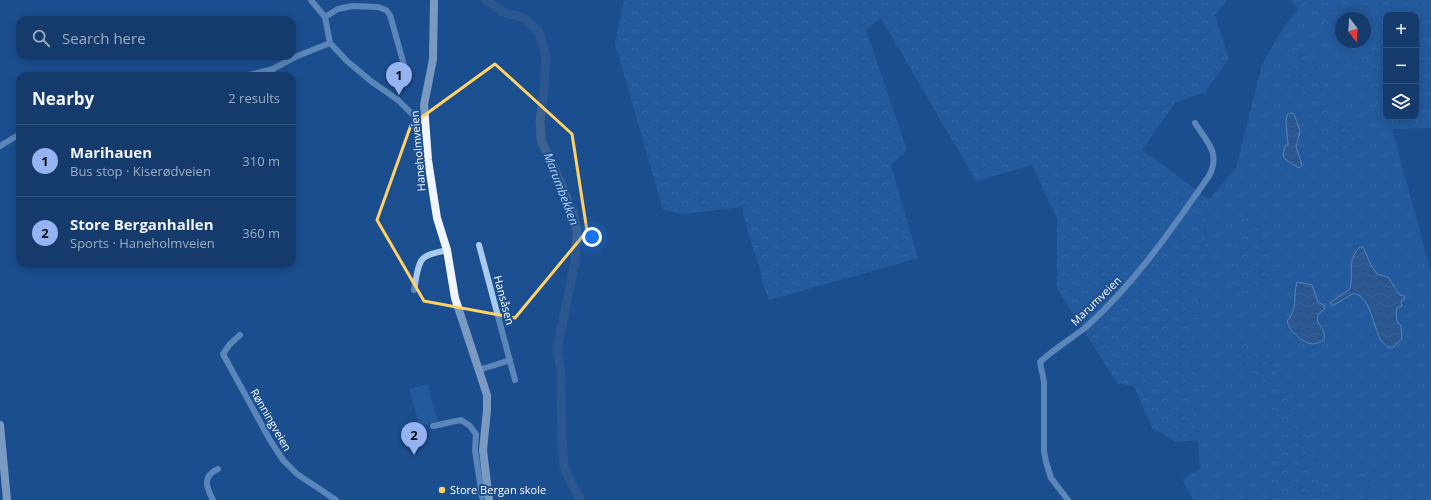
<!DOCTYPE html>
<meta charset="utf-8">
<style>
:root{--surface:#143b6b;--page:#1d4271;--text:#f1f3f6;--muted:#9dadc1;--line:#33557e;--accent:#95b2f1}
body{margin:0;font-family:"Open Sans",sans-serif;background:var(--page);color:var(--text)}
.controls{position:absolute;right:12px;top:12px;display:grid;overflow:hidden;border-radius:8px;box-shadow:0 2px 10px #0003}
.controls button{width:36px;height:36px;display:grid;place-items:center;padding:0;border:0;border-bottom:1px solid var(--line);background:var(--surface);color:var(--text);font:20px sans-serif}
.compass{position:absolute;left:1335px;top:12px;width:36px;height:36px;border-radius:50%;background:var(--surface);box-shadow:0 2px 10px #0003;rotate:163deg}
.you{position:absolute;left:592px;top:237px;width:14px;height:14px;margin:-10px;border:3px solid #fff;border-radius:50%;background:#1a73e8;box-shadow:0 0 0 6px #1a73e833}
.badge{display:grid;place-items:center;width:26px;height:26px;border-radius:50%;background:var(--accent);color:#111;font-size:13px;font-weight:700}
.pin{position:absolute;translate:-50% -33px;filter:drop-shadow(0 1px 2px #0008)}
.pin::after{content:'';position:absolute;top:21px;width:14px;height:12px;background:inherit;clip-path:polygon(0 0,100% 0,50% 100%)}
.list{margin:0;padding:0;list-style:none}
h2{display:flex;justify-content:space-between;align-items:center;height:52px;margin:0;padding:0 16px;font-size:17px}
h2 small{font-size:13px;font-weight:400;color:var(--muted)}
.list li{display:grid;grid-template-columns:26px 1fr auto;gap:12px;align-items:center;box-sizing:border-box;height:72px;padding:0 16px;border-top:1px solid var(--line)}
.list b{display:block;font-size:15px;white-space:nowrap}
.list p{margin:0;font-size:13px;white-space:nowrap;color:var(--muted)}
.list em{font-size:13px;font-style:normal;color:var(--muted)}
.icon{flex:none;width:22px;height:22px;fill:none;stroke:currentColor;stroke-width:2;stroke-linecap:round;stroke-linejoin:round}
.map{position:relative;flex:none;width:1431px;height:500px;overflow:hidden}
.search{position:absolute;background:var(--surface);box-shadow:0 2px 10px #0003;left:16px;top:16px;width:280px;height:44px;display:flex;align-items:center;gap:10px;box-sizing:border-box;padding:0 14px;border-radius:12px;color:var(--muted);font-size:15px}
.panel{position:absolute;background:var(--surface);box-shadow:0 2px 10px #0003;left:16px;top:72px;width:280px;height:196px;border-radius:12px}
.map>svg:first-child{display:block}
</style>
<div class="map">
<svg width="1431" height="500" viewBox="0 0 1431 500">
<defs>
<pattern id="grass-tufts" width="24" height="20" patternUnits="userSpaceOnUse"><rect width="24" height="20" fill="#2e69ad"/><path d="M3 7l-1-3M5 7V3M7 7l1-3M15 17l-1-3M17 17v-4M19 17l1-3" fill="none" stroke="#4d80b9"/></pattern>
<pattern id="forest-crowns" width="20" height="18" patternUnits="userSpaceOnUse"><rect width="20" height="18" fill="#2e69ad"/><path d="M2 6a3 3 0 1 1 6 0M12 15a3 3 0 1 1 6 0" fill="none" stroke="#4d80b9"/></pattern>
<pattern id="water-waves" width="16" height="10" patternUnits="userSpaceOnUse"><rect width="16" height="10" fill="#3c6290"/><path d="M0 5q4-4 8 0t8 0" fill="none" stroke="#597aa1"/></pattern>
</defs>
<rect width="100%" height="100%" fill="#1b4f8f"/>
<polygon fill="url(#grass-tufts)" points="1299,9 1354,68 1392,129 1431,272 1431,500 1194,500 1182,480 1200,468 1198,440 1193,416 1193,401 1201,398 1201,391 1191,364 1195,348 1200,308 1199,290 1203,280 1211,271 1204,247 1209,199 1236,168 1262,64 1285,25"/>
<g fill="url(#forest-crowns)" fill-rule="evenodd">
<path d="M624,0H1227L1215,15L1229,59L1205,92L1175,103L1142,150L1209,199L1204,247L1211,271L1203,280L1199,290L1200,308L1195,348L1191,364L1201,391V398L1193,401V416L1198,440L1176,442L1152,428L1134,386L1117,383L1057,288V218L1032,165L976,181L881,18L866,30L907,150L891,165L918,258L769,300C767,292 761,282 762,275C755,252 746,230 742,207L684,214L663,210L615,43Z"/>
<path d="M1290,0H1431V128L1392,129L1354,68ZM1386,15H1416V117H1386ZM1341,18H1365V42H1341Z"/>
<polygon points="1292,42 1307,54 1323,86 1333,112 1340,120 1351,125 1356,144 1352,151 1338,163 1331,161 1324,149 1319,128 1310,114 1292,94 1290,55 1287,48"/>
<polygon points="1242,215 1256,224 1264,236 1273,268 1269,281 1262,285 1257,295 1250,301 1242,298 1227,280"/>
<path d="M1258,341L1288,392L1309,432V444L1313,460L1329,500H1272L1267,460L1280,461C1280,453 1282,446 1281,439C1280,414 1250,369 1236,347Z"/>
<path d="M1366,459L1372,462C1374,474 1375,486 1384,495L1383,500H1370Z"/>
</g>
<polygon fill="#2e69ad" points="427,384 438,421 420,426 409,389"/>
<g fill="url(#water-waves)" stroke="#9cc4f0">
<polygon points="1290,113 1294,114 1300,131 1296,147 1302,165 1299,168 1285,159 1283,155 1285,146 1288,145 1286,121 1287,115"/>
<path d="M1360,247H1363L1371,265L1377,274L1388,277L1399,294L1404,296L1405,299L1401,301L1402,306L1397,308C1396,317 1395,320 1401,326L1402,339L1393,347L1389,348C1386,345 1383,343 1380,339C1374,328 1369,291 1352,294L1332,306L1330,303L1350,289C1354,275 1346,260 1360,247Z"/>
<path d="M1297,282L1312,285L1318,302L1325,306V309C1306,320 1328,326 1324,340C1321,342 1316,344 1312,344C1302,343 1289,330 1287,321C1298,310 1293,296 1297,282Z"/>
</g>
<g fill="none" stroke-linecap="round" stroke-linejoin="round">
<polyline stroke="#3c6290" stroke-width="9" points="486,0 503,12 524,18 539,32 546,56 544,92 540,121 541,140 558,177 573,213 577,232 575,262 557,349 561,373 562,440 564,466 572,485 581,500"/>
<g stroke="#a9c9ee" stroke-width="6">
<polyline points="311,0 325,17 330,43 347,61 372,82 398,100 419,121 425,123"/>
<polyline points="325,17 338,9 352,6 378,7 386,10 390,15 404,65"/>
<polyline points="246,76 273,69 295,57 330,43"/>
<polyline points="0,146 20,134"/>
<polyline points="479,245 515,380"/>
<path d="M414,290C416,282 417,261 425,257C431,253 440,252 447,250"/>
<polyline points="240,335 230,344 223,354 270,440 283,460 297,474 336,500"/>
<polyline points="479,370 510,360"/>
<polyline points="433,426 461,420 470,426 476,434 475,450 482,497"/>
<path d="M213,500C206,487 202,476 218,469"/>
<path d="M1068,500L1051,478L1046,462L1044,451V382L1040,362C1054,349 1071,339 1086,327C1135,283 1172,229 1209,176C1221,153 1207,142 1195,123"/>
</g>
<g stroke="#f0f6ff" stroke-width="8">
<polyline points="434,0 433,59 424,105 428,160 437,218 447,250 455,298 487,395 487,410 483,450 489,500"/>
<polyline points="0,425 7,500"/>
</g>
</g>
<path d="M0 0H1431V500H0ZM495,64L572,134L587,231L515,318L424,301L377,220L411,125Z" fill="#1b4f8f" fill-opacity=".55" fill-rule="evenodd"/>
<path fill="none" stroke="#ffd166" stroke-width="3" stroke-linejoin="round" d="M495,64L572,134L587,231L515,318L424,301L377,220L411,125Z"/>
<circle fill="#ffd166" stroke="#1b4f8f" stroke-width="1.5" cx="442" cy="490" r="4"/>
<g text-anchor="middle" stroke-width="4" stroke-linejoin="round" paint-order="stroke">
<g font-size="11" fill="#fff" stroke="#1b4f8f">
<text transform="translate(418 151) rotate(-95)" y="4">Haneholmveien</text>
<text transform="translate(504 300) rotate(75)" y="4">Hansåsen</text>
<text transform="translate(1096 301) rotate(-44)" y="4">Marumveien</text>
<text transform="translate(271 420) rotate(60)" y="4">Rønningveien</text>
</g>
<g font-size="11" fill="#fff" stroke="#1b4f8f" text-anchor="start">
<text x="450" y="494">Store Bergan skole</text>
</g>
<g font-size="12" font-style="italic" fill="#b5d3f5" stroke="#1b4f8f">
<text transform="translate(561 189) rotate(69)" y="4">Marumbekken</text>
</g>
</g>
</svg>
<div class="controls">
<button>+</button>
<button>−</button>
<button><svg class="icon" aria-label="layers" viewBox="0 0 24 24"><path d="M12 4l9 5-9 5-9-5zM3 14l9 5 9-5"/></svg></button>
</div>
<svg class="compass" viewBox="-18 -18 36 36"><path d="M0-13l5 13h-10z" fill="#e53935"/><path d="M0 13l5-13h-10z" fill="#9dadc1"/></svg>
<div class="you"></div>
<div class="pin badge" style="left:399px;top:95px">1</div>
<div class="pin badge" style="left:414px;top:455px">2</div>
<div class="search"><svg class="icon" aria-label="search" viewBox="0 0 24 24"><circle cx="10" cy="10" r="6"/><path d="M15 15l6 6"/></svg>Search here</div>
<section class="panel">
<h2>Nearby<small>2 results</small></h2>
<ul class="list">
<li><span class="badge">1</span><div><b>Marihauen</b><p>Bus stop · Kiserødveien</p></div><em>310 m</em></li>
<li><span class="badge">2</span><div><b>Store Berganhallen</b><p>Sports · Haneholmveien</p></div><em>360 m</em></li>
</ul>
</section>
</div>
